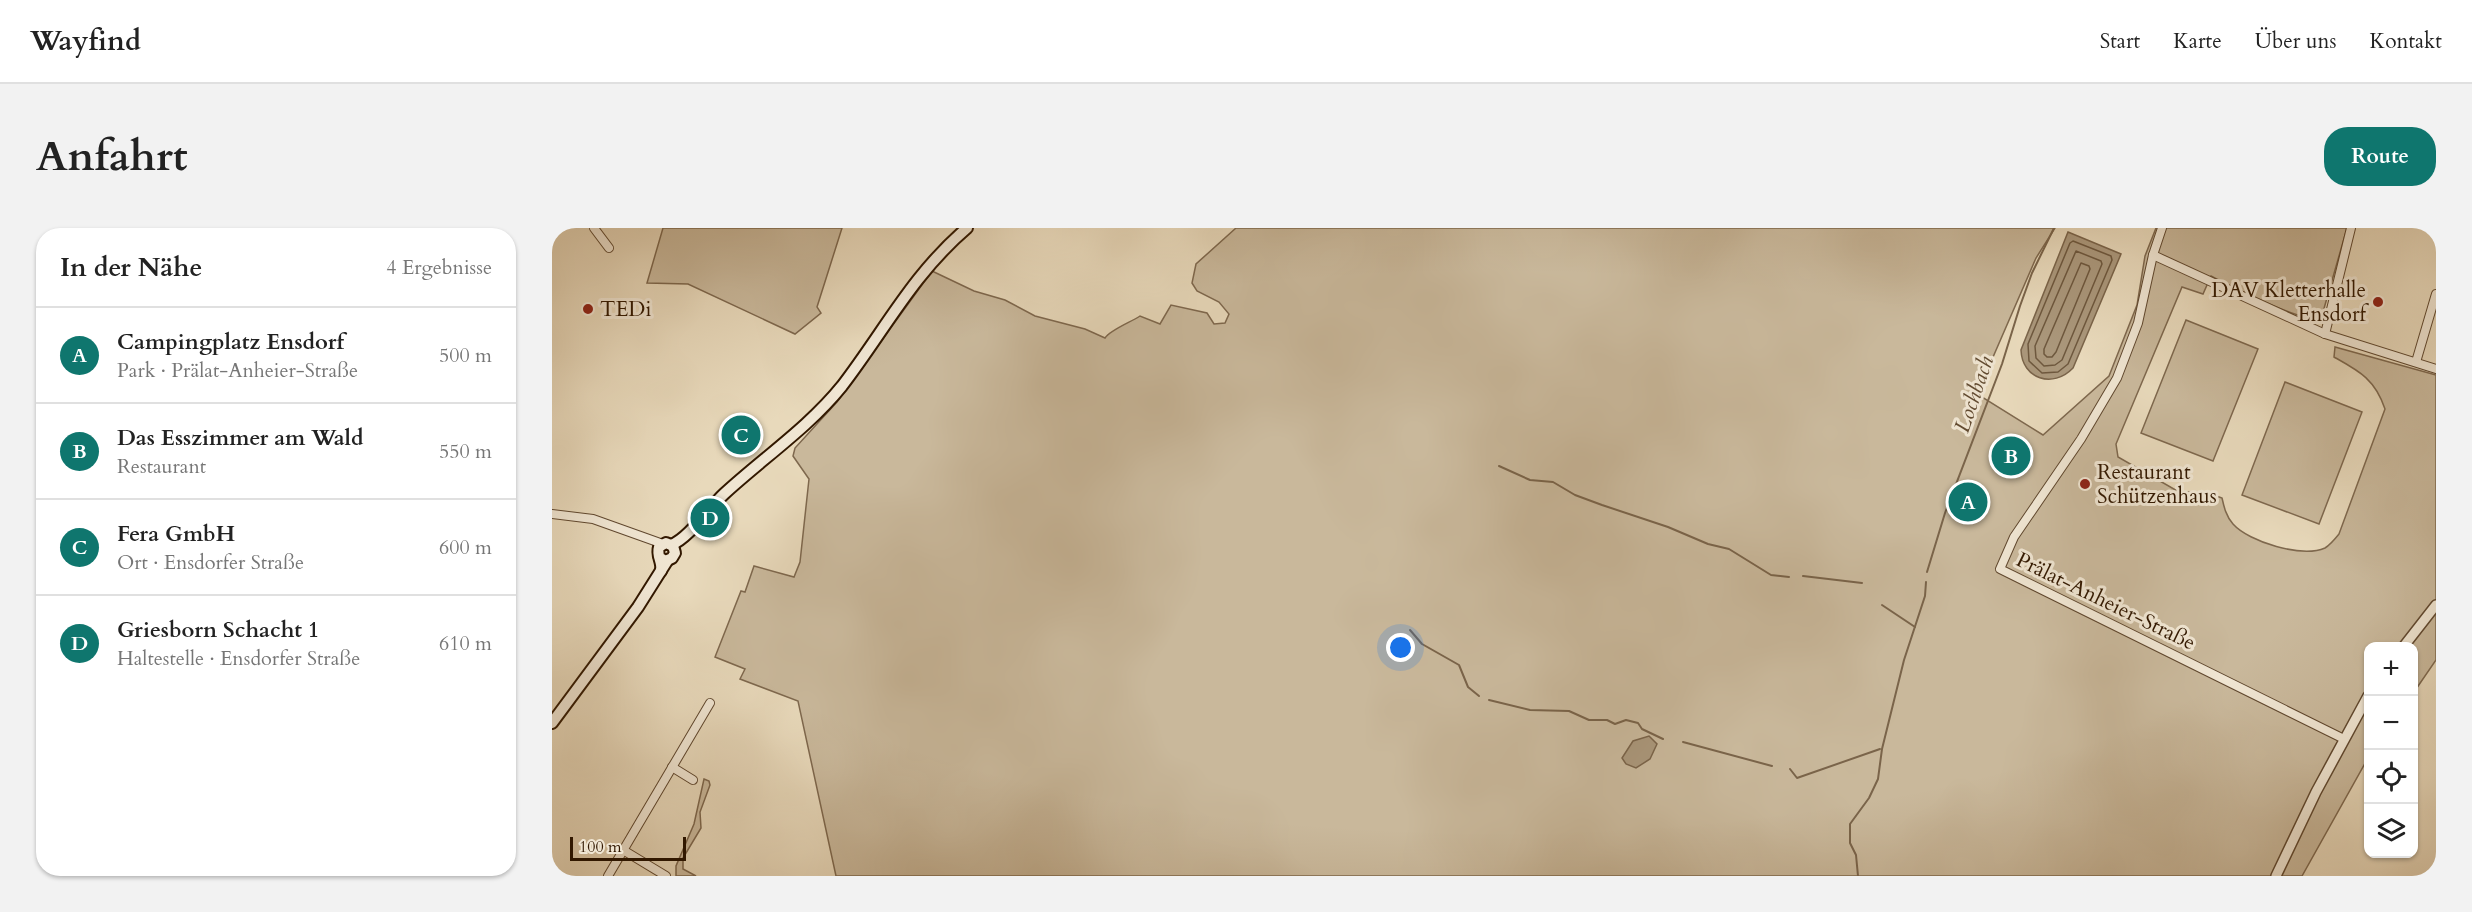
<!DOCTYPE html>
<html lang="de">
<meta charset="utf-8">
<style>
:root{--surface:#fff;--page:#f2f2f2;--text:#222;--muted:#767676;--line:#e0e0e0;--accent:#0f766e}
body{margin:0;font-family:Cardo,serif;background:var(--page);color:var(--text)}
.controls{position:absolute;right:18px;bottom:18px;display:grid;overflow:hidden;border-radius:12px;box-shadow:0 2px 4px #0004}
.controls button{width:54px;height:54px;display:grid;place-items:center;padding:0;border:0;border-bottom:2px solid var(--line);background:var(--surface);color:var(--text);font:30px sans-serif}
.scale{position:absolute;left:18px;bottom:15px;width:116px;box-sizing:border-box;padding-left:6px;border:3px solid #321800;border-top:0;font-size:16px;line-height:21px;white-space:nowrap;color:#321800;-webkit-text-stroke:4px #f0e6d3;paint-order:stroke}
.you{position:absolute;left:849px;top:420px;width:21px;height:21px;margin:-15px;border:4px solid #fff;border-radius:50%;background:#1a73e8;box-shadow:0 0 0 9px #1a73e833}
.badge{display:grid;place-items:center;width:39px;height:39px;border-radius:50%;background:var(--accent);color:#fff;font-size:20px;font-weight:700}
.pin{position:absolute;translate:-50% -50%;border:3px solid #fff;box-shadow:0 2px 6px #0006}
.list{margin:0;padding:0;list-style:none}
h2{display:flex;justify-content:space-between;align-items:center;height:78px;margin:0;padding:0 24px;font-size:26px}
h2 small{font-size:20px;font-weight:400;color:var(--muted)}
.list li{display:grid;grid-template-columns:39px 1fr auto;gap:18px;align-items:center;box-sizing:border-box;height:96px;padding:0 24px;border-top:2px solid var(--line)}
.list b{display:block;font-size:22px;white-space:nowrap}
.list p{margin:0;font-size:20px;white-space:nowrap;color:var(--muted)}
.list em{font-size:20px;font-style:normal;color:var(--muted)}
.icon{flex:none;width:33px;height:33px;fill:none;stroke:currentColor;stroke-width:2;stroke-linecap:round;stroke-linejoin:round}
.map{position:relative;flex:none;width:1884px;height:648px;overflow:hidden;border-radius:24px}
header{display:flex;align-items:center;gap:36px;box-sizing:border-box;height:84px;padding:0 30px;background:var(--surface);border-bottom:2px solid var(--line)}
header strong{font-size:28px}
nav{display:flex;gap:33px;margin-inline-start:auto;font-size:21px}
.intro{display:flex;align-items:center;justify-content:space-between;box-sizing:border-box;height:144px;padding:0 36px}
h1{margin:0;font-size:42px}
.button{padding:15px 27px;border-radius:24px;background:var(--accent);color:#fff;font-size:21px;font-weight:700}
main{display:flex;gap:36px;padding:0 36px}
aside{flex:1;background:var(--surface);border-radius:24px;box-shadow:0 2px 4px #0004}
.map>svg:first-child{display:block}
</style>
<header>
<strong>Wayfind</strong>
<nav><a>Start</a><a>Karte</a><a>Über uns</a><a>Kontakt</a></nav>
</header>
<div class="intro"><h1>Anfahrt</h1><a class="button">Route</a></div>
<main>
<aside>
<h2>In der Nähe<small>4 Ergebnisse</small></h2>
<ul class="list">
<li><span class="badge">A</span><div><b>Campingplatz Ensdorf</b><p>Park · Prälat-Anheier-Straße</p></div><em>500 m</em></li>
<li><span class="badge">B</span><div><b>Das Esszimmer am Wald</b><p>Restaurant</p></div><em>550 m</em></li>
<li><span class="badge">C</span><div><b>Fera GmbH</b><p>Ort · Ensdorfer Straße</p></div><em>600 m</em></li>
<li><span class="badge">D</span><div><b>Griesborn Schacht 1</b><p>Haltestelle · Ensdorfer Straße</p></div><em>610 m</em></li>
</ul>
</aside>
<div class="map">
<svg width="1884" height="648" viewBox="0 0 1884 648">
<rect width="100%" height="100%" fill="#e8d9bb"/>
<filter id="stains"><feTurbulence type="fractalNoise" baseFrequency=".00333" numOctaves="4"/><feColorMatrix values="0 0 0 0 .2 0 0 0 0 .09 0 0 0 0 .02 0 0 0 .5 -.17"/></filter>
<radialGradient id="worn" r=".72"><stop offset=".6" stop-color="#630" stop-opacity="0"/><stop offset="1" stop-color="#630" stop-opacity=".3"/></radialGradient>
<g fill="#c9b89b" stroke="#7e684e" stroke-width="1.5">
<polygon points="111,0 290,0 265,79 269,85 243,106 136,56 95,55"/>
<path d="M684,0H1503L1484,30L1425,166L1491,207L1557,148L1585,77L1593,28L1604,0H1795L1769,91C1755,97 1677,57 1659,48L1651,66L1630,59L1564,216L1566,229L1627,264H1654L1670,270C1672,279 1674,288 1681,296C1697,314 1750,330 1773,320C1778,317 1783,311 1787,306L1833,181C1823,151 1807,143 1782,129L1783,119L1884,147V432L1862,464V418H1816V530L1750,648H284L246,473L188,451L193,441L163,429L189,363L193,364L202,338L242,349L248,334L257,251L241,228L243,220L285,174L380,43L422,63L453,72L483,88L533,101L553,110C558,102 579,94 588,88L608,96L619,77L655,85L662,96L673,95L677,86L667,74L645,63L640,55L644,36Z"/>
<polygon points="1634,92 1706,121 1661,233 1589,205"/>
<polygon points="1733,154 1810,184 1767,296 1690,267"/>
<polygon points="152,551 157,553 158,557 148,584 149,600 131,630 131,641 144,648 124,648 124,638 142,596"/>
</g>
<g fill="#aa977b" stroke="#7a644a" stroke-width="1.5">
<path d="M1516,4L1569,26L1521,140C1501,161 1470,151 1469,122Z"/>
<polygon points="1097,508 1105,516 1098,531 1084,540 1074,536 1070,530 1081,513"/>
</g>
<g fill="none" stroke-linecap="round" stroke-linejoin="round">
<g stroke="#6e583e" stroke-width="1.5">
<polygon points="1521,13 1559,28 1560,32 1516,136 1506,144 1490,145 1477,133 1476,116 1518,15"/>
<polygon points="1524,23 1549,33 1550,36 1510,132 1503,137 1492,138 1484,130 1483,118"/>
<polygon points="1529,35 1537,38 1538,41 1504,124 1500,129 1495,129 1492,126 1492,121"/>
</g>
<g stroke="#7a644a" stroke-width="2">
<polyline points="947,238 978,252 1001,254 1023,267 1050,277 1116,299 1156,316 1177,321 1219,347 1237,349"/>
<polyline points="1375,344 1393,285 1450,136 1468,78 1480,45 1502,0"/>
<polyline points="1251,348 1310,355"/>
<polyline points="1330,377 1363,399"/>
<polyline points="858,402 870,416 907,437 916,459 927,468"/>
<polyline points="937,472 978,482 1017,483 1037,492 1055,492 1063,496 1074,492 1086,495 1090,501 1111,511"/>
<polyline points="1131,514 1220,538"/>
<polyline points="1238,541 1245,550 1328,521"/>
<polyline points="1306,648 1304,627 1298,615 1298,596 1317,570 1326,551 1330,521 1352,432 1373,368 1374,354"/>
</g>
<g stroke="#60482f" stroke-width="10">
<g id="minor">
<polyline points="42,0 57,20"/>
<polyline points="1610,0 1601,27 1586,95 1565,150 1529,211 1462,309 1448,341 1792,511"/>
<polyline points="1877,0 1884,2"/>
<polyline points="1601,27 1773,106 1884,141"/>
<polyline points="1773,106 1799,0"/>
<polyline points="1864,134 1884,66"/>
<polyline points="0,286 41,291 111,316"/>
<polyline points="120,539 141,552"/>
<polyline points="71,622 114,648"/>
<polyline points="56,648 158,475"/>
</g>
</g>
<g stroke="#60482f" stroke-width="12">
<g id="tertiary">
<polyline points="1852,418 1884,377"/>
<polyline points="1724,648 1764,564 1816,468"/>
</g>
</g>
<g stroke="#321800" stroke-width="14">
<g id="secondary">
<path d="M119,317C136,311 158,279 172,266C211,230 256,200 290,158C333,102 360,47 415,0"/>
<path d="M107,329L113,333L120,330L123,325L121,318L114,315L107,319C104,328 111,334 109,343"/>
<polyline points="0,495 86,379 115,333"/>
</g>
</g>
<use href="#minor" stroke="#f0e6d3" stroke-width="8"/>
<use href="#tertiary" stroke="#f0e6d3" stroke-width="9"/>
<use href="#secondary" stroke="#f0e6d3" stroke-width="10"/>
</g>
<g fill="#8f2418" stroke="#f0e6d3" stroke-width="2">
<circle cx="1826" cy="74" r="6"/>
<circle cx="36" cy="81" r="6"/>
<circle cx="1533" cy="256" r="6"/>
</g>
<g text-anchor="middle" stroke-width="6" stroke-linejoin="round" paint-order="stroke">
<g font-size="21" fill="#321800" stroke="#f0e6d3" text-anchor="start">
<text x="1814" y="69" text-anchor="end">DAV Kletterhalle<tspan x="1814" dy="24">Ensdorf</tspan></text>
<text x="48" y="88">TEDi</text>
<text x="1545" y="251">Restaurant<tspan x="1545" dy="24">Schützenhaus</tspan></text>
</g>
<g font-size="21" fill="#321800" stroke="#f0e6d3">
<text transform="translate(1554 373) rotate(26)" y="7">Prälat-Anheier-Straße</text>
</g>
<g font-size="22" font-style="italic" fill="#624b31" stroke="#f0e6d3">
<text transform="translate(1421 166) rotate(-71)" y="8">Lochbach</text>
</g>
</g>
<rect width="100%" height="100%" filter="url(#stains)"/>
<rect width="100%" height="100%" fill="url(#worn)"/>
</svg>
<div class="controls">
<button>+</button>
<button>−</button>
<button><svg class="icon" aria-label="locate" viewBox="0 0 24 24"><circle cx="12" cy="12" r="6"/><path d="M12 2v4M12 18v4M2 12h4M18 12h4"/></svg></button>
<button><svg class="icon" aria-label="layers" viewBox="0 0 24 24"><path d="M12 4l9 5-9 5-9-5zM3 14l9 5 9-5"/></svg></button>
</div>
<div class="scale">100 m</div>
<div class="you"></div>
<div class="pin badge" style="left:1416px;top:274px">A</div>
<div class="pin badge" style="left:1459px;top:228px">B</div>
<div class="pin badge" style="left:189px;top:207px">C</div>
<div class="pin badge" style="left:158px;top:290px">D</div>
</div>
</main>
